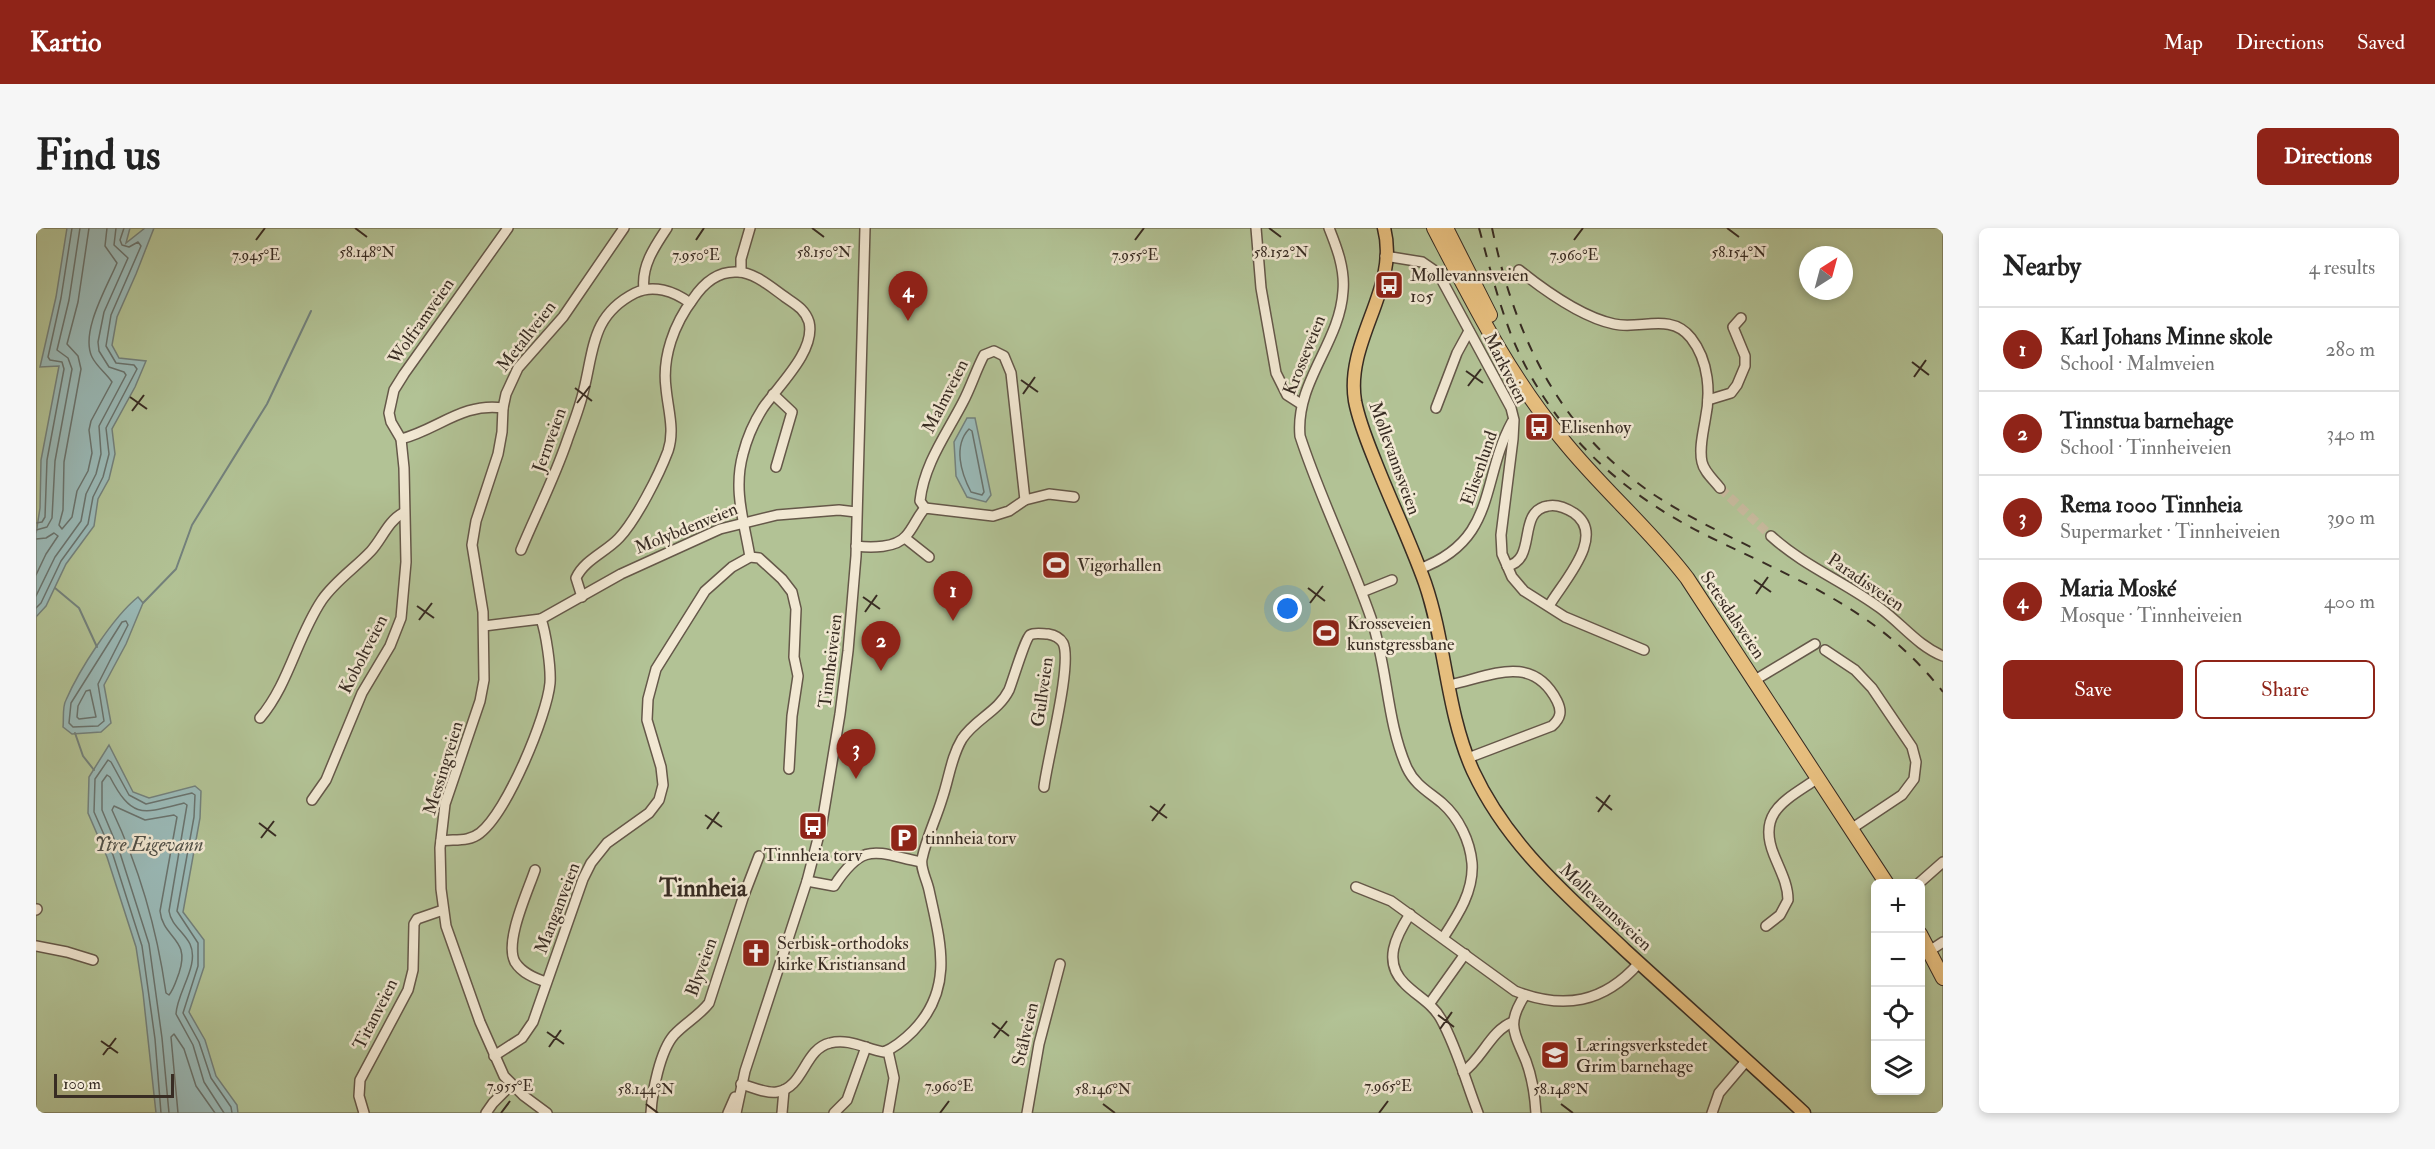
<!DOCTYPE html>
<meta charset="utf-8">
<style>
:root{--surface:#fff;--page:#f6f6f6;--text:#222;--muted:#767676;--line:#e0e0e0;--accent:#8f2418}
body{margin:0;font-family:"IM FELL Double Pica",serif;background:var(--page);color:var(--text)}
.controls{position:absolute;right:18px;bottom:18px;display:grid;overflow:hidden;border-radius:9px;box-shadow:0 3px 9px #0003}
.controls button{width:54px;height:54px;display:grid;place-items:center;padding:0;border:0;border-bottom:2px solid var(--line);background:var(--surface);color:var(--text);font:30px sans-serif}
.compass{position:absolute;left:1763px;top:18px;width:54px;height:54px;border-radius:50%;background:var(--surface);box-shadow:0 3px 9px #0003;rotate:36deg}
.scale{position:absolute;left:18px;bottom:15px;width:120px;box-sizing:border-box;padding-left:6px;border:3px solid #382c23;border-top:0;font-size:16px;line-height:21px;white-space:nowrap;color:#382c23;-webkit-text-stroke:4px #f2e8d3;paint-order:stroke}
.you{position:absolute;left:1252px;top:381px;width:21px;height:21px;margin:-15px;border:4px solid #fff;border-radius:50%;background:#1a73e8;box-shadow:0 0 0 9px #1a73e833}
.badge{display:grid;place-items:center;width:39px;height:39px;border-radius:50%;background:var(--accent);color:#fff;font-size:20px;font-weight:700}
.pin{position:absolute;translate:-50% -50px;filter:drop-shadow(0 2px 3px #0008)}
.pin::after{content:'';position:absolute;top:32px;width:21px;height:18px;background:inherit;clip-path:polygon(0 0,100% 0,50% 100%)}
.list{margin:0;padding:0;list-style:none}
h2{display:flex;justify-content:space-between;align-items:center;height:78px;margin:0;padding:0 24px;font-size:26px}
h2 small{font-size:20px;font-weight:400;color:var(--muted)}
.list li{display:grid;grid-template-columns:39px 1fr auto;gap:18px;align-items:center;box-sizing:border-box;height:84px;padding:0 24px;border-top:2px solid var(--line)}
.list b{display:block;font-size:22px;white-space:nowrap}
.list p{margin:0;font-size:20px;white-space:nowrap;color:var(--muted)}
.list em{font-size:20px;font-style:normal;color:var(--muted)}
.actions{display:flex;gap:12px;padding:18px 24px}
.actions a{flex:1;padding:14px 0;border:2px solid var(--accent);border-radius:9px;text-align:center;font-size:21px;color:var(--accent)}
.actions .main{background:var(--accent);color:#fff}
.icon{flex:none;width:33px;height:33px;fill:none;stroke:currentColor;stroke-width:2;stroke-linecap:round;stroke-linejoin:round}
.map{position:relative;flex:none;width:1907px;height:885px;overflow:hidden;border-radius:9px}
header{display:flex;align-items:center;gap:36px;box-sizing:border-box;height:84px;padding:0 30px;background:var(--accent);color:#fff}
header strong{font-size:28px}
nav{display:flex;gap:33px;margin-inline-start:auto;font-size:21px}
.intro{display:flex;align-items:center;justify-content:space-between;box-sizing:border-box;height:144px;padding:0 36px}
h1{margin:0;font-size:42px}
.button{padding:15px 27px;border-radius:9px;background:var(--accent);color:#fff;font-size:21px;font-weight:700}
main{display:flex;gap:36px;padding:0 36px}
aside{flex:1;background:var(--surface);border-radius:9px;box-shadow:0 3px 9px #0003}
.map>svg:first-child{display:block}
</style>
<header>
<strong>Kartio</strong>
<nav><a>Map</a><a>Directions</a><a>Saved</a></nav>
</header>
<div class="intro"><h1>Find us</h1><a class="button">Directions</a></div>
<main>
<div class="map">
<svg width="1907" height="885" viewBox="0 0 1907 885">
<rect width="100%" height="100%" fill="#ebdcbc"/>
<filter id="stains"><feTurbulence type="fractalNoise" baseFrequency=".00333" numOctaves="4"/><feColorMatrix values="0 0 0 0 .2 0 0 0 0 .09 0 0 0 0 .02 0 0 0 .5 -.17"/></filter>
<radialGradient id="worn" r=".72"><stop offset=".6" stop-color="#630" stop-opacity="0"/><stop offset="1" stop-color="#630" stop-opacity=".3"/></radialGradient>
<path fill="#b2c295" stroke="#75775c" stroke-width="1.5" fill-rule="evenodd" d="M0,0H1907V885H0ZM1772,27H1808V63H1772ZM1840,656H1884V862H1840Z"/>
<g fill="#9abab8" stroke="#73817c" stroke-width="1.5">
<polygon points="31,0 94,0 90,15 109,0 118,0 100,46 81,89 76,117 83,130 110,133 99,159 76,201 79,226 73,251 62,271 58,298 30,336 10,378 0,389 0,306 4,280 5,232 23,138 4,139 20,69"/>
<polygon points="931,190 939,190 955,267 950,274 931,269 920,248 918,214"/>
<path d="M102,369L107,375L90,416L68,457L75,495L65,504L36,506L27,499C28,491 26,479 30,472C43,442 77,389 102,369Z"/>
<polygon points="73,517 97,564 113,570 159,558 165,563 164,590 147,684 168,712 168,739 153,784 169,812 180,848 201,877 202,885 120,885 107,765 100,719 71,629 52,585 53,549"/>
</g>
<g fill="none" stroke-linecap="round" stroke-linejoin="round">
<g stroke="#69736e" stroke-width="1.5">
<path d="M53,0L42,74L31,116L42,128L45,141L28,234L27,282L23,297L26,301L36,289L41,263L52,243L56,225L53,202L55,193L76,154C70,145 61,139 56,129C44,104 71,59 81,35L69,18L71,0"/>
<path d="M933,201L936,203L948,264L946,267L935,264C925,245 917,218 933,201Z"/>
<polyline points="0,295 6,294 9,289 11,232 28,141 26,134 14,132 12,129 25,70 36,0"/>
<polyline points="0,302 11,299 16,290 19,233 36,141 32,130 21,122 33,72 44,0"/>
<polyline points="0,311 10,310 18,305 22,308 10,326 0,347"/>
<polyline points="0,368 19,329 45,293 50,266 60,246 65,226 63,198 90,147 88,144 73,139 63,123 62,114 68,84 92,30 78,17 80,0"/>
<polyline points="0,380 5,375 25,333 52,296 57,269 67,249 73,226 70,200 101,141 98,137 80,135 70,118 75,87 105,18 102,14 93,19 86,17 84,12 88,0"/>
<polygon points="90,393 92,397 62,456 68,493 62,498 37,499 33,495 35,475 86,394"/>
<polygon points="54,462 60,489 43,491 41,489 42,478 50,463"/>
<path d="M78,578L109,592L138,587L141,589L124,683C127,711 155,710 143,745C140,753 138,761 133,767L130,765C121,702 103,639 76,582Z"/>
<polyline points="125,885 119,811 106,718 77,627 58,584 59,551 72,532 75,534 93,567 110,576 156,565 159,567 158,589 141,683 162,715 162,738 147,785 163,814 175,850 195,879 196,885"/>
<path d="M133,885L126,810L113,716L84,625L66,582V554L71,547L74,549C96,591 106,586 148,575L151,577L133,683C135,697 148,704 154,716C164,737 141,764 140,786L157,817L168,854L188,885"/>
<polyline points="142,885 135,809 138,806 148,821 160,858 179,885"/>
</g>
<g stroke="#73817c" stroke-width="2">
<polyline points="19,360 43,380 61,419"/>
<polyline points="107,375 140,341 156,297 231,176 275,83"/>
<polyline points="39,505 47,528 58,542"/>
</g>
<polyline stroke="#c7b99d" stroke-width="9" stroke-dasharray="9 4.5" stroke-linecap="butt" points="1684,260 1735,308"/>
<g stroke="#655849" stroke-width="12">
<g id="minor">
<polyline points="1220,0 1225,60 1240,145 1251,167 1265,176"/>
<path d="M1293,0C1301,20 1309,41 1307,63C1304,115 1259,154 1264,208C1284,270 1314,329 1335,390C1352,439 1350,493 1371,540C1379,557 1393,564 1406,575C1423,590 1434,613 1436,635C1438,663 1422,687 1407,710"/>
<polyline points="1349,28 1386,34 1402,45 1475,180 1478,192 1477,211 1465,307 1466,326 1476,349 1488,363 1529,389 1608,422"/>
<path d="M1483,42C1508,62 1545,89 1578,96C1604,102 1635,84 1655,110C1673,133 1675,165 1669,193C1667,205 1663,221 1666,234C1668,244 1678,252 1684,260"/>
<polyline points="705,44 705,31 714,0"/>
<path d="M608,61C605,38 619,18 631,0"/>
<polyline points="737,166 756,184 740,239"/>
<polyline points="1672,172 1695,165 1701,157 1709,138 1709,128 1697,99 1705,90"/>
<polyline points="1400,180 1421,125 1433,103"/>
<path d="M365,211C401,202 427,174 467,180"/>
<path d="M889,280L884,273C888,236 910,207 927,174C935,159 940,142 948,127L958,123L968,128L975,145L989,272"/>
<path d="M1735,308C1768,338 1809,354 1844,380C1866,396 1882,418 1907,428"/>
<polyline points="869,310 893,329"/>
<path d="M820,318C835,320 860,320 870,308C878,299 881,289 889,280L957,288L973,283L989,272L1013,266L1038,269"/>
<path d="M485,322C500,286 518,251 531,213C537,196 544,179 548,161C558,120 556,87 599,65C617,56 638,63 654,75"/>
<path d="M1471,338C1502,332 1480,283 1512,278C1521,276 1530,280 1538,285C1572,308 1525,356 1513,378"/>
<path d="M1383,341C1462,312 1444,253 1476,194"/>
<polyline points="1326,364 1356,352"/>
<path d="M546,369L540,350C548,332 570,324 583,310C600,292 623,247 632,223C639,202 632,182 630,160C626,129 638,96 657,71C667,56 681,43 701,44C718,44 735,59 749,69C759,76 769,81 773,94C780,123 742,158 727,180C718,194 711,210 707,226C697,262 708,293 714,329"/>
<polyline points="505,391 585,346 684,301 741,287 803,282 820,284"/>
<polyline points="1789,422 1819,442 1836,460 1876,519 1880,534 1878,551 1866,567 1815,601"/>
<polyline points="1719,452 1779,416"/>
<path d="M1413,457C1453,449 1496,424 1521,473C1526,483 1525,490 1516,498L1432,530"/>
<path d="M224,490C253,456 261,409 286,372C299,353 319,340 335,323C346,311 352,293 367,285"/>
<polyline points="276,572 290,552 326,465 354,418 365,390 370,334 368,240 365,211 355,194 353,185 358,162 368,146 472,0"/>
<path d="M405,613C418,611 433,614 444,605C471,584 511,488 514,455C515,439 510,405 505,391L448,398"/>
<path d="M499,642C492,663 468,714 479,734C486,745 498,750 510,754"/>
<path d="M771,653L798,658C828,612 840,625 885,634"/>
<polyline points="1882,656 1907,634"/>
<path d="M1320,659L1355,673L1479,763C1528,782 1568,775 1603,735"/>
<polyline points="0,682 1,681"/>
<path d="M1374,686C1360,708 1346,734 1369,756C1382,769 1396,775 1405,791C1421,820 1430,854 1442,885"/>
<path d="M1730,698L1744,687L1752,672C1752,656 1744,642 1738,627C1720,583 1752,571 1782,550"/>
<polyline points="0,718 31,724 57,732"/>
<polyline points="1895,722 1907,714"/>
<path d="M1489,767C1470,796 1478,804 1490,833C1496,849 1499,868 1500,885"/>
<polyline points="1394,775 1429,726"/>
<polyline points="852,823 858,850 852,885"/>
<polyline points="458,828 486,810 497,794 547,651 555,635 571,615 613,585 623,572 627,557 625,539 611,492 612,471 620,441 669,363 696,339 714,329 723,330 746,351 756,364 760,381 758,429 762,448 756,488 753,541"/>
<path d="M1427,844C1446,831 1455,802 1477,794"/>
<path d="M705,856C716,859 731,866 741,864C768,860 768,821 794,815C813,810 830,821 848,824C860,819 868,812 877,803C919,760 904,713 893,662C891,652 884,640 886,631C890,611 900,591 906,571C913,551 915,529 926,511C939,491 962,484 973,462C977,452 989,411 994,407C999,404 1007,406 1012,406C1018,407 1024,410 1027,415C1037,435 1011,532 1008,559"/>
<polyline points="328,885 323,868 324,852 372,762 377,742 378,696 381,691 407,682"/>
<polyline points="450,885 457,875 475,857"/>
<polyline points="511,885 488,868 468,848 444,794 410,698 405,661 404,620 409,576 444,473 448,452 447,384 436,317 440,293 462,226 466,204 467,180 470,166 482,140 527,89 588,0"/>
<path d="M615,885C616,864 624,823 638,807C649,795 663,788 673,775L708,667L723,628"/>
<polyline points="692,885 699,869"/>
<polyline points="700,885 709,843 771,653 786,595 804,486 812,423 820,328 829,0"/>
<polyline points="746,885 748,862"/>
<polyline points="798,885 811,872 830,819"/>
<polyline points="991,885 1003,816 1024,736"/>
<polyline points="1676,885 1683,865 1711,832"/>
</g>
</g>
<g stroke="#382c23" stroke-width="15">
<path id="major" d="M1348,0C1364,60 1309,112 1319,173C1323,194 1331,213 1339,233C1355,274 1374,313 1389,355C1410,416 1410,483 1437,543C1472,618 1530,666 1589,722C1649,777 1709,830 1768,885"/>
</g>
<g stroke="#382c23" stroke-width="16">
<g id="highway">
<path d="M1398,0C1436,73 1473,148 1526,211C1565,260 1613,300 1651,350L1851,656"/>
<polyline points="1410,0 1454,87"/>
<polyline points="1884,706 1907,750"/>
</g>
</g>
<use href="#minor" stroke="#f2e8d3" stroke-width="9"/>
<use href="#major" stroke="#e6be7e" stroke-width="12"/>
<use href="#highway" stroke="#e6be7e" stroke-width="14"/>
<g stroke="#382c23" stroke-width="2" stroke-dasharray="10 10" stroke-linecap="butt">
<path d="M1443,0C1453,37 1462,73 1476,109C1516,206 1590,270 1684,314C1771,356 1845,385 1907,464"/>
<path d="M1456,0C1479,108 1523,202 1617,266C1650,288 1686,305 1721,322"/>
</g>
</g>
<path fill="none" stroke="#382c23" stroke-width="2" d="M319,0L331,9M776,0L788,9M1233,0L1245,9M1691,0L1703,9M220,12L229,0M660,12L668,0M1099,12L1108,0M1538,12L1547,0M1876,134L1893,147M1430,143L1447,155M1878,149L1890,132M985,152L1002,164M1432,158L1445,141M539,160L556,173M987,166L999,149M94,169L111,181M541,175L554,158M96,183L108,167M1718,352L1735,364M1272,360L1289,373M1720,366L1732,349M827,369L844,381M1274,375L1287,358M381,378L398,390M829,384L841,367M383,392L396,375M1560,569L1576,582M1114,578L1131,590M1562,584L1574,567M669,587L686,599M1116,593L1129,576M223,595L240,608M671,601L683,584M225,610L238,593M1402,787L1418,799M956,795L973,808M1404,801L1416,784M511,804L528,816M958,810L971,793M65,813L82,825M513,819L525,802M67,827L80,810M610,876L622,885M1067,876L1079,885M1525,876L1537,885M465,885L474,873M904,885L913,873M1343,885L1352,873"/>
<defs>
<g id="bus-square" transform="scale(1.5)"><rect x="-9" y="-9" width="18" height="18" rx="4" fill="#8f2418" stroke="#f2e8d3"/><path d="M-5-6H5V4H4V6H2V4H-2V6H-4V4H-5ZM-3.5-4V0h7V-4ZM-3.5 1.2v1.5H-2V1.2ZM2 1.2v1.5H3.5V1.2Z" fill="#fff"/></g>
<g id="stadium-square" transform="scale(1.5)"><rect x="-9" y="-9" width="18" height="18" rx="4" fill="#8f2418" stroke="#f2e8d3"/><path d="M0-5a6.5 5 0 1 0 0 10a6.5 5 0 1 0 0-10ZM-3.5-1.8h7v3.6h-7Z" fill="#fff"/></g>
<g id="parking-square" transform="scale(1.5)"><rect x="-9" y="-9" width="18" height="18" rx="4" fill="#8f2418" stroke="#f2e8d3"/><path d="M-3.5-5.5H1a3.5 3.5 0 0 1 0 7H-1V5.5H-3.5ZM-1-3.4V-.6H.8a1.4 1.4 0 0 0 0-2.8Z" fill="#fff"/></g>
<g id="church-square" transform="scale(1.5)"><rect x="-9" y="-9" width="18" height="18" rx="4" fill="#8f2418" stroke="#f2e8d3"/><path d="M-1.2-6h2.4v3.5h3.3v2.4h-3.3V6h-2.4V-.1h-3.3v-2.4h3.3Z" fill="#fff"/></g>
<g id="school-square" transform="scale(1.5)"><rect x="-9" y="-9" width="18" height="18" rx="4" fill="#8f2418" stroke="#f2e8d3"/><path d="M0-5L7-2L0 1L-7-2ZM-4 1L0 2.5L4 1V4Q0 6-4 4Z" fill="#fff"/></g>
</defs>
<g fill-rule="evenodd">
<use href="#bus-square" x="1353" y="57"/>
<use href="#bus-square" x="1503" y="199"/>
<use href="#stadium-square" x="1020" y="337"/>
<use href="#stadium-square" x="1290" y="405"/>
<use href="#bus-square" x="777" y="598"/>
<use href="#parking-square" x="868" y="610"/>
<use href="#church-square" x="720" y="725"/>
<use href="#school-square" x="1519" y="827"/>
</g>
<g text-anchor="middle" stroke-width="5" stroke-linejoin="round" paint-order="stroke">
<g font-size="18" fill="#382c23" stroke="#f2e8d3" text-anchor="start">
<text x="1374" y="53">Møllevannsveien<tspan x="1374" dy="21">105</tspan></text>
<text x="1524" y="205">Elisenhøy</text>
<text x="1041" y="343">Vigørhallen</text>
<text x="1311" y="401">Krosseveien<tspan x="1311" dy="21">kunstgressbane</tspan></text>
<text x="889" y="616">tinnheia torv</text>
<text x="777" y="633" text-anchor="middle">Tinnheia torv</text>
<text x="741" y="721">Serbisk-orthodoks<tspan x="741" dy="21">kirke Kristiansand</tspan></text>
<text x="1540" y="823">Læringsverkstedet<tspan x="1540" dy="21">Grim barnehage</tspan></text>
</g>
<g font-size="18" fill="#382c23" stroke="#f2e8d3">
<text transform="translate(385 93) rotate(-55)" y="6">Wolframveien</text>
<text transform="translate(490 108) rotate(-52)" y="6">Metallveien</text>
<text transform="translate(1268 127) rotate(-68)" y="6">Krosseveien</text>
<text transform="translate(1470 140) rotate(63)" y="6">Markveien</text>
<text transform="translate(909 168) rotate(-63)" y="6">Malmveien</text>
<text transform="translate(513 212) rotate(-70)" y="6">Jernveien</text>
<text transform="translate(1359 230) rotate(70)" y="6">Møllevannsveien</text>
<text transform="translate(1443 240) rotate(-71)" y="6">Elisenlund</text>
<text transform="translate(650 300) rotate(-22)" y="6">Molybdenveien</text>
<text transform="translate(1830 354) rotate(34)" y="6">Paradisveien</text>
<text transform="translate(1697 387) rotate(56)" y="6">Setesdalsveien</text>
<text transform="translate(327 426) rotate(-63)" y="6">Koboltveien</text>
<text transform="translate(794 433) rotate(-83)" y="6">Tinnheiveien</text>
<text transform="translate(1006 464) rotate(-82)" y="6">Gullveien</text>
<text transform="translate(407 540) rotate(-73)" y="6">Messingveien</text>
<text transform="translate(1570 679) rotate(43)" y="6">Møllevannsveien</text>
<text transform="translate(521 680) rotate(-69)" y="6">Manganveien</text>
<text transform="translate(665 739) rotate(-70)" y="6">Blyveien</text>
<text transform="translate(339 786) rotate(-63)" y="6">Titanveien</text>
<text transform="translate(989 806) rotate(-77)" y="6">Stålveien</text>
</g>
<g font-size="20" font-style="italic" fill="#505048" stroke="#f2e8d3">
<text x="113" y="623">Ytre Eigevann</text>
</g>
<g font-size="24" font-weight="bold" fill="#382c23" stroke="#f2e8d3">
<text x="667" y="668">Tinnheia</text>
</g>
</g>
<g font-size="15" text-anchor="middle" fill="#382c23" stroke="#f2e8d3" stroke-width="5" stroke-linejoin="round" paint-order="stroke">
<text x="1245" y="29">58.152°N</text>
<text x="331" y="29">58.148°N</text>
<text x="788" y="29">58.150°N</text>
<text x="1703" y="29">58.154°N</text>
<text x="220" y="32">7.945°E</text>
<text x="660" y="32">7.950°E</text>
<text x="1099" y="32">7.955°E</text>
<text x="1538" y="32">7.960°E</text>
<text x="474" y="863">7.955°E</text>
<text x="913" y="863">7.960°E</text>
<text x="1352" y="863">7.965°E</text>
<text x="610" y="866">58.144°N</text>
<text x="1067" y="866">58.146°N</text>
<text x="1525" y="866">58.148°N</text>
</g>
<rect width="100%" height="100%" filter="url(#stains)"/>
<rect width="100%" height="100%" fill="url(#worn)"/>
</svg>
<div class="controls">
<button>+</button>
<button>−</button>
<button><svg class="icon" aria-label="locate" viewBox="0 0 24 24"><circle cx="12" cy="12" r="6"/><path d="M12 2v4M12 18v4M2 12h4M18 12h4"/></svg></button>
<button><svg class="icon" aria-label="layers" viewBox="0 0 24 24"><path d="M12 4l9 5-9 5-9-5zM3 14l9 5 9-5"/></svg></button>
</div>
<svg class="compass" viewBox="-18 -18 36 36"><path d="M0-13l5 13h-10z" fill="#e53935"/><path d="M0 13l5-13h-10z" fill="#767676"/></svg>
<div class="scale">100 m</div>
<div class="you"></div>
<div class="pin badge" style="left:917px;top:393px">1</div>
<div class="pin badge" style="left:845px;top:443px">2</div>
<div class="pin badge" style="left:820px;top:551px">3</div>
<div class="pin badge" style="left:872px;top:93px">4</div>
</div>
<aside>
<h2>Nearby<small>4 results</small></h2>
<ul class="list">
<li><span class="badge">1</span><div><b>Karl Johans Minne skole</b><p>School · Malmveien</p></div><em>280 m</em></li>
<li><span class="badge">2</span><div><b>Tinnstua barnehage</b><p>School · Tinnheiveien</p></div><em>340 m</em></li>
<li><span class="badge">3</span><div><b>Rema 1000 Tinnheia</b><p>Supermarket · Tinnheiveien</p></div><em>390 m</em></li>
<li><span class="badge">4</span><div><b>Maria Moské</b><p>Mosque · Tinnheiveien</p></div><em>400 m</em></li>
</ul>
<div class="actions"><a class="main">Save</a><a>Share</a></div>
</aside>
</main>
